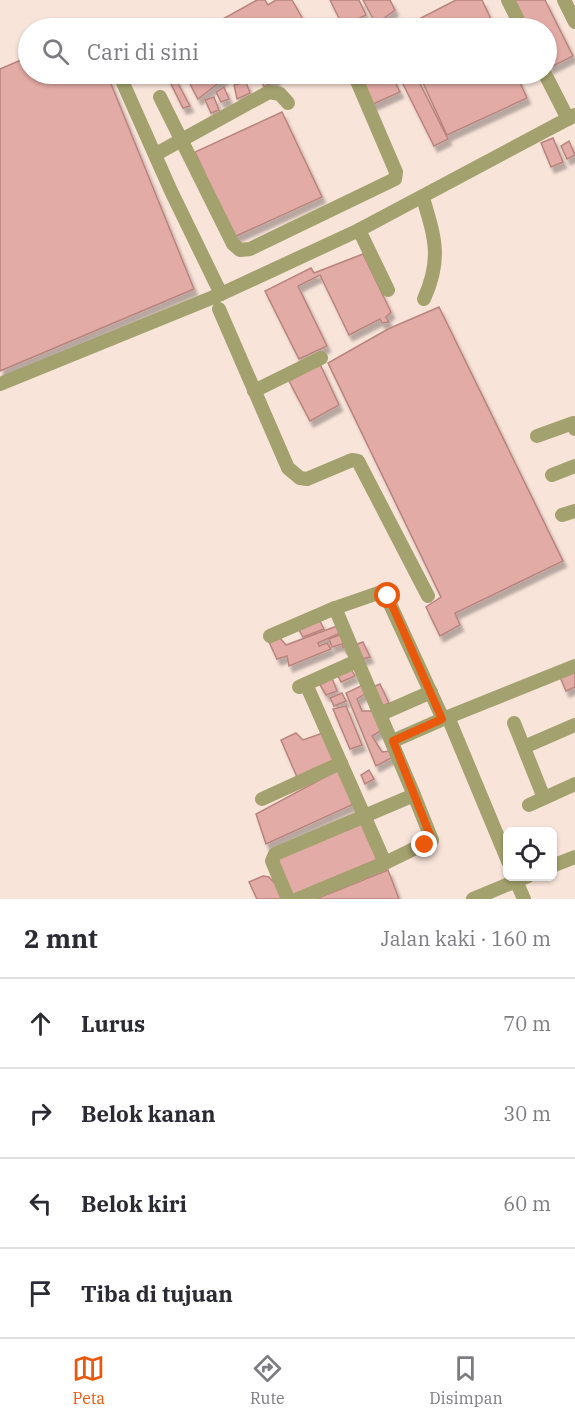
<!DOCTYPE html>
<html lang="id">
<meta charset="utf-8">
<style>
:root{--surface:#fff;--page:#f7f7f7;--text:#2b2b33;--muted:#7c7c81;--line:#e1e1e2;--accent:#ea580c}
body{margin:0;font-family:"IBM Plex Serif",serif;background:var(--page);color:var(--text)}
.controls{position:absolute;right:18px;bottom:18px;display:grid;overflow:hidden;border-radius:9px;box-shadow:0 2px 4px #0004}
.controls button{width:54px;height:54px;display:grid;place-items:center;padding:0;border:0;border-bottom:2px solid var(--line);background:var(--surface);color:var(--text);font:30px sans-serif}
.stop{position:absolute;width:18px;height:18px;margin:-14px;border:4px solid #ea580c;border-radius:50%;background:#fff}
.stop.end{background:#ea580c;border-color:#fff;box-shadow:0 2px 6px #0008}
.list{margin:0;padding:0;list-style:none}
h2{display:flex;justify-content:space-between;align-items:center;height:78px;margin:0;padding:0 24px;font-size:26px}
h2 small{font-size:20px;font-weight:400;color:var(--muted)}
.list li{display:grid;grid-template-columns:39px 1fr auto;gap:18px;align-items:center;box-sizing:border-box;height:90px;padding:0 24px;border-top:2px solid var(--line)}
.list b{display:block;font-size:22px;white-space:nowrap}
.list em{font-size:20px;font-style:normal;color:var(--muted)}
.icon{flex:none;width:33px;height:33px;fill:none;stroke:currentColor;stroke-width:2;stroke-linecap:round;stroke-linejoin:round}
.map{position:relative;flex:none;width:575px;height:899px;overflow:hidden}
.search{position:absolute;background:var(--surface);box-shadow:0 2px 4px #0004;left:18px;right:18px;top:18px;height:66px;display:flex;align-items:center;gap:15px;box-sizing:border-box;padding:0 21px;border-radius:33px;color:var(--muted);font-size:22px}
.sheet{height:438px;background:var(--surface)}
nav{display:flex;justify-content:space-around;align-items:center;box-sizing:border-box;height:84px;border-top:2px solid var(--line);background:var(--surface);font-size:16px;color:var(--muted)}
nav a{display:grid;justify-items:center;gap:3px}
nav .on{color:var(--accent)}
.map>svg:first-child{display:block}
</style>
<div class="map">
<svg width="575" height="899" viewBox="0 0 575 899">
<defs>
<filter id="shadow"><feDropShadow dx="3.5" dy="6" stdDeviation="1.5" flood-color="#0004"/></filter>
</defs>
<rect width="100%" height="100%" fill="#f9e4da"/>
<g fill="#e3aba5" stroke="#b9847e" stroke-width="1.5" filter="url(#shadow)">
<polygon points="257,0 265,0 268,5 276,0 292,0 308,28 217,28 221,20"/>
<polygon points="330,0 359,0 366,15 343,26"/>
<polygon points="363,0 390,0 395,10 376,24"/>
<polygon points="456,0 482,0 495,28 408,28 407,25"/>
<polygon points="514,0 545,0 573,56 549,68 546,28 529,28"/>
<polygon points="28,57 28,74 107,74 194,289 0,371 0,69"/>
<polygon points="166,74 173,74 190,106 183,108"/>
<polygon points="203,74 230,74 198,99 189,82"/>
<polygon points="266,74 274,74 277,80 264,87 260,76"/>
<polygon points="357,74 391,74 400,92 371,105"/>
<polygon points="398,74 415,74 448,139 434,146"/>
<polygon points="419,74 516,74 527,98 447,135"/>
<polygon points="246,82 250,93 237,99 234,85"/>
<polygon points="224,87 229,99 221,102 216,92"/>
<polygon points="214,97 219,110 211,113 205,100"/>
<polygon points="282,112 322,197 234,237 195,152"/>
<polygon points="553,138 563,162 551,167 541,143"/>
<polygon points="569,141 575,155 567,159 561,146"/>
<polygon points="363,254 391,312 386,317 389,322 382,323 380,319 349,335 320,275 298,286 327,346 299,359 265,291 311,268 314,273"/>
<polygon points="439,307 563,561 455,613 460,625 440,636 426,607 441,597 328,363 388,329"/>
<polygon points="320,364 339,405 310,421 289,381"/>
<polygon points="320,621 324,629 303,637 299,630"/>
<polygon points="337,626 340,633 318,643 319,646 327,643 331,649 289,666 287,656 277,659 269,642 279,637 286,645"/>
<polygon points="342,634 347,646 343,648 342,644 332,647 329,639"/>
<polygon points="363,642 370,657 362,659 357,644"/>
<polygon points="351,669 355,676 341,682 338,676"/>
<polygon points="575,671 575,687 566,691 560,677"/>
<polygon points="332,678 337,691 326,695 320,685"/>
<polygon points="380,684 389,703 382,706 373,687"/>
<polygon points="363,685 366,693 357,699 362,711 375,711 382,730 372,736 382,752 390,751 393,757 376,766 346,693"/>
<polygon points="342,693 346,701 334,706 330,698"/>
<polygon points="346,706 362,745 350,749 333,709"/>
<polygon points="296,733 303,740 323,733 334,760 297,777 281,740"/>
<polygon points="338,770 356,803 266,844 256,814"/>
<polygon points="369,770 374,779 365,784 361,775"/>
<polygon points="362,824 378,859 293,895 276,859"/>
<polygon points="388,870 399,899 316,899"/>
<polygon points="263,876 269,877 280,889 284,899 257,899 249,882"/>
</g>
<g fill="none" stroke-linecap="round" stroke-linejoin="round">
<g stroke="#a3a16d" stroke-width="14">
<polyline points="508,0 522,28"/>
<polyline points="564,0 575,22"/>
<polyline points="119,74 171,191 221,294 359,230 575,115"/>
<polyline points="545,74 568,119"/>
<polyline points="160,97 233,244 240,250 250,249 395,179 396,172 354,74"/>
<polyline points="156,154 269,92 280,94 288,103"/>
<path d="M423,198C435,238 442,259 424,299"/>
<polyline points="359,230 388,290"/>
<polyline points="219,309 288,468 300,478 307,479 352,460 358,461 428,596"/>
<polyline points="0,384 221,294"/>
<polyline points="254,391 321,358"/>
<polyline points="537,436 573,423 575,429"/>
<polyline points="552,475 575,466"/>
<polyline points="562,515 575,511"/>
<polyline points="270,636 335,608 384,591 443,719 575,666"/>
<polyline points="306,684 385,863 432,840 414,795"/>
<polyline points="299,687 357,661"/>
<polyline points="381,714 431,692"/>
<polyline points="448,717 508,861"/>
<polyline points="514,723 544,798"/>
<polyline points="393,741 443,719"/>
<polyline points="524,747 575,725"/>
<polyline points="262,799 341,763"/>
<polyline points="529,805 575,784"/>
<polyline points="552,866 575,857"/>
<polyline points="514,876 524,899"/>
<polyline points="288,899 272,861 275,854 414,795 335,608"/>
<polyline points="298,899 385,863"/>
<polyline points="473,899 528,876"/>
</g>
</g>
<g fill="none" stroke-linecap="round" stroke-linejoin="round">
<polyline stroke="#ea580c" stroke-width="8" points="388,596 442,719 393,741 430,835 432,840 425,845"/>
</g>
</svg>
<div class="controls">
<button><svg class="icon" aria-label="locate" viewBox="0 0 24 24"><circle cx="12" cy="12" r="6"/><path d="M12 2v4M12 18v4M2 12h4M18 12h4"/></svg></button>
</div>
<div class="stop" style="left:388px;top:596px"></div>
<div class="stop end" style="left:425px;top:845px"></div>
<div class="search"><svg class="icon" aria-label="search" viewBox="0 0 24 24"><circle cx="10" cy="10" r="6"/><path d="M15 15l6 6"/></svg>Cari di sini</div>
</div>
<section class="sheet">
<h2>2 mnt<small>Jalan kaki · 160 m</small></h2>
<ul class="list">
<li><svg class="icon" aria-label="ahead" viewBox="0 0 24 24"><path d="M12 20V5M6 11l6-6 6 6"/></svg><div><b>Lurus</b></div><em>70 m</em></li>
<li><svg class="icon" aria-label="right" viewBox="0 0 24 24"><path d="M7 20v-9h11M14 6l5 5-5 5"/></svg><div><b>Belok kanan</b></div><em>30 m</em></li>
<li><svg class="icon" aria-label="left" viewBox="0 0 24 24"><path d="M17 20v-9H6M10 6l-5 5 5 5"/></svg><div><b>Belok kiri</b></div><em>60 m</em></li>
<li><svg class="icon" aria-label="arrive" viewBox="0 0 24 24"><path d="M6 21V4h12l-3 4 3 4H6"/></svg><div><b>Tiba di tujuan</b></div></li>
</ul>
</section>
<nav>
<a class="on"><svg class="icon" aria-label="map" viewBox="0 0 24 24"><path d="M3 6l6-2 6 2 6-2v14l-6 2-6-2-6 2zM9 4v14M15 6v14"/></svg>Peta</a>
<a><svg class="icon" aria-label="directions" viewBox="0 0 24 24"><path d="M12 3l9 9-9 9-9-9zM9 14v-3h6M13 9l2 2-2 2"/></svg>Rute</a>
<a><svg class="icon" aria-label="saved" viewBox="0 0 24 24"><path d="M7 4h10v16l-5-4-5 4z"/></svg>Disimpan</a>
</nav>
